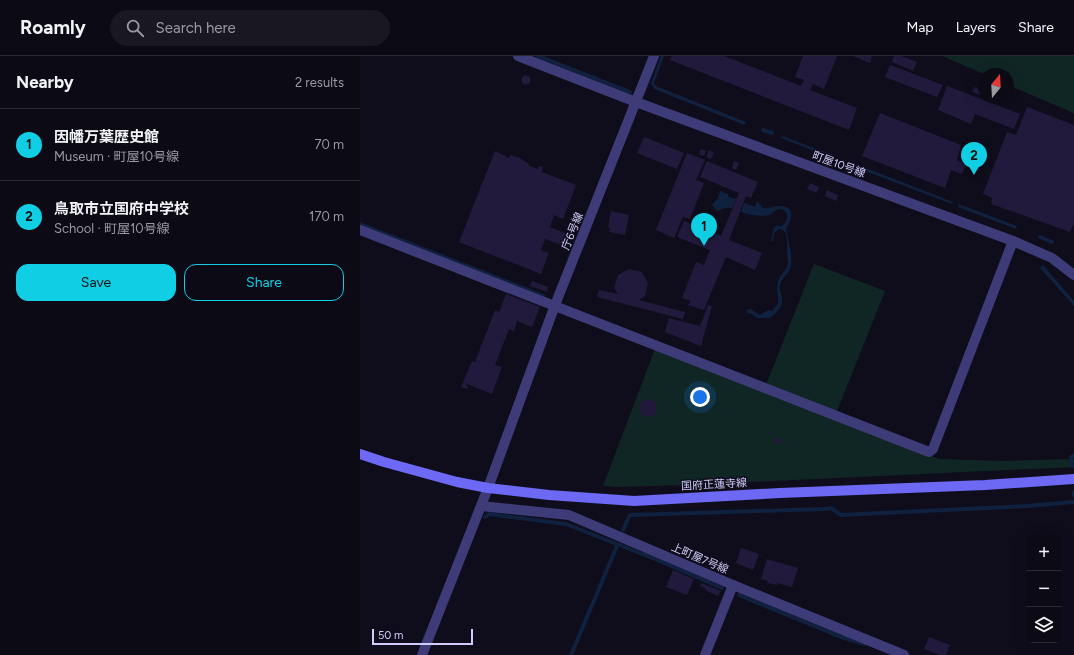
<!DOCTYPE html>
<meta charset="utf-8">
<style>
:root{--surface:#0b0a15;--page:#191822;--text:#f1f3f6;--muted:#9a9aa0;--line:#2b2b34;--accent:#10cee3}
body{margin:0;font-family:Figtree,"Noto Sans JP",sans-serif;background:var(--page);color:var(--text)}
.controls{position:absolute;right:12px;bottom:12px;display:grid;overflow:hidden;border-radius:8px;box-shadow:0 4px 16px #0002}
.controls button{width:36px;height:36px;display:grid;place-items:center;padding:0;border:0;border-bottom:1px solid var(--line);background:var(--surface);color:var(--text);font:20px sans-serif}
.compass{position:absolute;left:618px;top:12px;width:36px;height:36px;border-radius:50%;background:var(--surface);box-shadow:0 4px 16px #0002;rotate:18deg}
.scale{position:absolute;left:12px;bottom:10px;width:101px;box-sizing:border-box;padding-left:4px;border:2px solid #d1ccfb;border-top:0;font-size:11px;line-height:14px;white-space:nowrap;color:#d1ccfb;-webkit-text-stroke:3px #0f0d1c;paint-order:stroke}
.you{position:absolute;left:340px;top:341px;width:14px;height:14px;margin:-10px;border:3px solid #fff;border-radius:50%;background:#1a73e8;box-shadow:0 0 0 6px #1a73e833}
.badge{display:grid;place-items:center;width:26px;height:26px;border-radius:50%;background:var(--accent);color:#111;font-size:13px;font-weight:700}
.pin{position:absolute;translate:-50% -33px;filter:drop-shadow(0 1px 2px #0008)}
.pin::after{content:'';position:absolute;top:21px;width:14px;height:12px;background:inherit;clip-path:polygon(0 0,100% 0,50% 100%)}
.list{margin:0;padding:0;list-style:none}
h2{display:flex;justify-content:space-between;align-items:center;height:52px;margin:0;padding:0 16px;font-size:17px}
h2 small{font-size:13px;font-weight:400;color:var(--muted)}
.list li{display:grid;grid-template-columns:26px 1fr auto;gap:12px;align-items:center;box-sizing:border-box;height:72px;padding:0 16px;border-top:1px solid var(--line)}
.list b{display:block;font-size:15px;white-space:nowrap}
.list p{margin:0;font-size:13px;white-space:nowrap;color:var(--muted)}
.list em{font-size:13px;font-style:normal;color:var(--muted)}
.actions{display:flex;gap:8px;padding:12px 16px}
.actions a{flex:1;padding:9px 0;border:1px solid var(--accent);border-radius:12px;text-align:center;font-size:14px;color:var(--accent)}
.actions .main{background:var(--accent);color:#111}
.icon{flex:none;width:22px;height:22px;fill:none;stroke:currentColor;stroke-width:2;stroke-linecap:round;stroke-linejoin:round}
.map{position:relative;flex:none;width:714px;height:599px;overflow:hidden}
header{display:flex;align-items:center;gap:24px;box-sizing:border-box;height:56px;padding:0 20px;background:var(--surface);border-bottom:1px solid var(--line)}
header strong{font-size:19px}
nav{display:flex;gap:22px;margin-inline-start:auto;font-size:14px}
.search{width:280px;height:36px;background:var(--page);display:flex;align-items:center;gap:10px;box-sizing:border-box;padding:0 14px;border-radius:22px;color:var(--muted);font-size:15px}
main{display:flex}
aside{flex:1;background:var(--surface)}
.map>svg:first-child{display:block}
</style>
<header>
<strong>Roamly</strong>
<div class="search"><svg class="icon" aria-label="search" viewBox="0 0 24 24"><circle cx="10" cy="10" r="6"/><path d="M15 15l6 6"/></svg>Search here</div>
<nav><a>Map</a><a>Layers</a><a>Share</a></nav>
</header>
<main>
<aside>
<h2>Nearby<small>2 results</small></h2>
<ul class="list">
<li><span class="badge">1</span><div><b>因幡万葉歴史館</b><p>Museum · 町屋10号線</p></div><em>70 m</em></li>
<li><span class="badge">2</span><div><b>鳥取市立国府中学校</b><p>School · 町屋10号線</p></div><em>170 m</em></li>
</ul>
<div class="actions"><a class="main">Save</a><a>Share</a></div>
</aside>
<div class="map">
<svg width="714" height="599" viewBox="0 0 714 599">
<rect width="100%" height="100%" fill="#0f0d1c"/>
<g fill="#102625">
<polygon points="582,0 714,0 714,57 648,29 648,18 624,18"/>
<polygon points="454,208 525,235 477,355 406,329"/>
<polygon points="295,293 579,403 641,405 714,403 714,411 325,429 257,431 243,430"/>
</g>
<g fill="#0f213e">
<polygon points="301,0 304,0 294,27 296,30 386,66 384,69 294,33 291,27"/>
<polygon points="422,80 473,99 472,102 421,82"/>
<polygon points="493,107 593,146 592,148 492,110"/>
<polygon points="360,135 368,138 369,141 376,143 372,152 365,152 357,155 352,149 358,142"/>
<path d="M397,145L403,152C411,153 413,150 419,150C436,149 432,164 426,173C428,184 434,203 430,213C427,219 421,223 420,229C419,234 421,237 422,241C423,251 416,257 410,262H397L392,258L388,257L386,254L391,253L400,259L408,254L412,255L418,248C419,240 416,234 418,226C419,219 427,215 428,207C428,204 427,201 427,198C426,190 431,173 418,173L414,178L413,185H411L414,171L416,170H422C429,164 430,157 421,153C415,153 415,156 410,159C404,161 387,159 381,156L384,147L395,151Z"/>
<polygon points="599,148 657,170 656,173 598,151"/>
<polygon points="0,166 186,239 185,241 0,169"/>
<polygon points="683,209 714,245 714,250 680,212"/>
</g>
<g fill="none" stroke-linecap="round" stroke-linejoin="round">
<g stroke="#0f213e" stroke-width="4">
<polyline points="178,0 270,36"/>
<polyline points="403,74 412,77"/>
<polyline points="680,181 692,186"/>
<polyline points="712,410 711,401 714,400"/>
<polyline points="714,437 714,439"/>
<polyline points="125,461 129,458 206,468 295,503 362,532"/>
<polyline points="263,474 270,459 464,453 471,452 481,459 667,450 714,446"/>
<polyline points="379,539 481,581 505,588"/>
<polyline points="211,599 257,490"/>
</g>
</g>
<g fill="#211a3c">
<polygon points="312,0 364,0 441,30 444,24 435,21 443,0 477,0 464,33 453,28 450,34 497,52 489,74 310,4"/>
<polygon points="493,0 512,0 510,7"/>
<polygon points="534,0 541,0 557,6 553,15 532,6"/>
<polygon points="530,9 583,29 577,41 525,21"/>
<circle cx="166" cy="24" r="4.5"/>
<polygon points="587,30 660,58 654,73 615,58 611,68 578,54"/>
<polygon points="614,31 622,34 620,39 612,36"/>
<polygon points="667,51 714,69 714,167 710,176 631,148 632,142 623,138 647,76 656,79"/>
<polygon points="520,57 601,89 597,104 606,108 602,118 591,114 585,132 502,100"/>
<polygon points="284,81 324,97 317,113 277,97"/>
<polygon points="341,93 346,95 344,100 339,98"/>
<polygon points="349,94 354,97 351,103 346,101"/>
<polygon points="135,95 149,102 150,99 160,102 169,108 169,110 178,113 179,110 183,111 182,116 216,129 203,163 194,159 190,171 207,178 202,189 185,183 181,194 189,197 181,218 99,186"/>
<polygon points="327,97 345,104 336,124 344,127 330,163 323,161 314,182 296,174"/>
<polygon points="347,105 398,126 391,142 386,140 369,184 402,197 395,214 366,201 344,254 328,249 331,245 322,242 336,206 344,209 350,194 317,181 324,165 361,180 379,137 340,121"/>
<polygon points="374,105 379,107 376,114 372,112"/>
<polygon points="450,127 459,131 457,137 447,133"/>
<polygon points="467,134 478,139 476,145 465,140"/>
<polygon points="251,155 269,159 265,179 249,176 250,172 248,171"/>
<polygon points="269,213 282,216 288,227 285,240 279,244 325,256 323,263 237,241 239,234 258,238 254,232 258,219"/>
<polygon points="172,225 188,231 187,236 170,230"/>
<polygon points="146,238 180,251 172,271 157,265 154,275 149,273 135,309 142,311 132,338 107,328 106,330 108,331 108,333 101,331 112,305 115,306 135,254 139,256"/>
<polygon points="348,249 352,250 341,290 305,276 309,262 340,270"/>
<circle cx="288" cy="352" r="9"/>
<rect x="415" y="382" width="6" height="5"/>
<polygon points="381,492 399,498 393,514 376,507"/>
<polygon points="407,503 438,512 432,531 417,527 417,529 407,527 408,525 401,523"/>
<polygon points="313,514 334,523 327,539 306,531"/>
<polygon points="341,527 361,535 358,540 345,534 345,532 340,530"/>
<polygon points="569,581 590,589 586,599 580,599 564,593"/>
</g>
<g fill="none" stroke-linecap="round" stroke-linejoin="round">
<g stroke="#3d3b78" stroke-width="10">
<polyline points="158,0 276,46 653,185 692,202 714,219"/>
<polyline points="0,174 569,396 573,393 653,185"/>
<polyline points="121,450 209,459 373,529 544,599"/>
<polyline points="62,599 128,432 195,249 294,0"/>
<polyline points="345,599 373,529"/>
</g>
<polyline stroke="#6d69f5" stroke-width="10" points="0,398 24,406 97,426 128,432 189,439 274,445 420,437 625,429 714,423"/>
</g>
<g text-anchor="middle" stroke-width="3" stroke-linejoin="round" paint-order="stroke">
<g font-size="11" fill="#d1ccfb" stroke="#0f0d1c">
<text transform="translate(479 108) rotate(20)" y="4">町屋10号線</text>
<text transform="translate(212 175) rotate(-68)" y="4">庁6号線</text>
<text transform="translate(354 428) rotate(-3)" y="4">国府正蓮寺線</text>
<text transform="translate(340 502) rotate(23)" y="4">上町屋7号線</text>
</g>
</g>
</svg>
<div class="controls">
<button>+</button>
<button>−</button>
<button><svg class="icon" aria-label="layers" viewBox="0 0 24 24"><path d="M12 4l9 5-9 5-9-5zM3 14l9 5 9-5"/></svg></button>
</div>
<svg class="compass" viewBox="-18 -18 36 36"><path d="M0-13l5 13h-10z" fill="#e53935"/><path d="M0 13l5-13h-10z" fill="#9a9aa0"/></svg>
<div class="scale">50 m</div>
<div class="you"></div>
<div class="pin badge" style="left:344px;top:190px">1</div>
<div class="pin badge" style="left:614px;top:119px">2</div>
</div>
</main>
